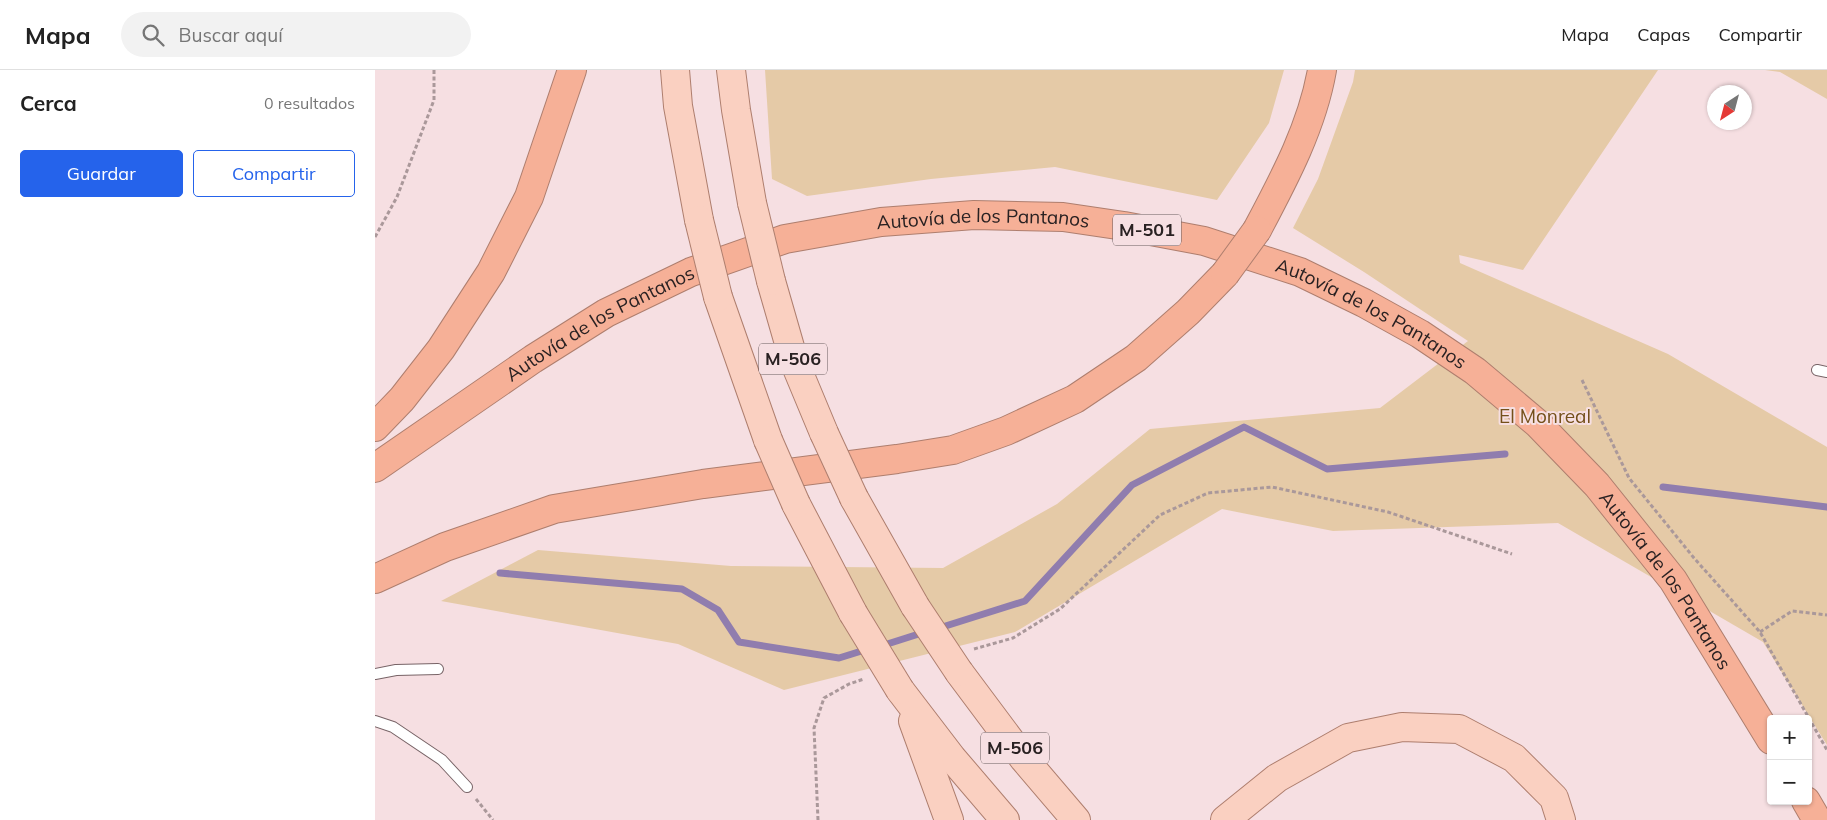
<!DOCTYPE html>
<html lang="es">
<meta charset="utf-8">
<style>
:root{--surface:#fff;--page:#f2f2f2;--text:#222;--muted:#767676;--line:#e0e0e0;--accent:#2563eb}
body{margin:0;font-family:Mulish,sans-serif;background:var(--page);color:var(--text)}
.controls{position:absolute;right:15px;bottom:15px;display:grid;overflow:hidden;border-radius:5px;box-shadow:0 1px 4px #0004}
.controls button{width:45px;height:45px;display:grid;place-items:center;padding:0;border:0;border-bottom:1px solid var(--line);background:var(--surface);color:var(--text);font:25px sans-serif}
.compass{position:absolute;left:1332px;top:15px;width:45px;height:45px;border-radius:50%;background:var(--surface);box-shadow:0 1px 4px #0004;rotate:216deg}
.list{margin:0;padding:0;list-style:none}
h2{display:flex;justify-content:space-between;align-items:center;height:65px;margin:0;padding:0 20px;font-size:21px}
h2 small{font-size:16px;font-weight:400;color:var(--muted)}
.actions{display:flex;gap:10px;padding:15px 20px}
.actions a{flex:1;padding:11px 0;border:1px solid var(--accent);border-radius:5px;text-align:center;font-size:18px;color:var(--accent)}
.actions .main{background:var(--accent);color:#fff}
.icon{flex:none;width:28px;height:28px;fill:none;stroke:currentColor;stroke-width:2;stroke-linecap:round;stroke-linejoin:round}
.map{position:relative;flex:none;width:1452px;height:750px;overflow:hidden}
header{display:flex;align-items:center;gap:30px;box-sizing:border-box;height:70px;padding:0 25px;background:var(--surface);border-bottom:1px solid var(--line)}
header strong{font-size:24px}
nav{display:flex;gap:28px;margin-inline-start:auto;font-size:18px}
.search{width:350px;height:45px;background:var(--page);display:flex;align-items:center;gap:12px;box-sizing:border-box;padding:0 18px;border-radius:28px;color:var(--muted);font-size:19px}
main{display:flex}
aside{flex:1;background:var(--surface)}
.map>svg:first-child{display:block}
</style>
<header>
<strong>Mapa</strong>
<div class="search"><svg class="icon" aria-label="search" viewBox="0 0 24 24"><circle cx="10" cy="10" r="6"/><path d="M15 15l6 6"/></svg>Buscar aquí</div>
<nav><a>Mapa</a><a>Capas</a><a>Compartir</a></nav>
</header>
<main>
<aside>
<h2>Cerca<small>0 resultados</small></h2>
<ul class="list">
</ul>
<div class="actions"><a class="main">Guardar</a><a>Compartir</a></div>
</aside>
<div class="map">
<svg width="1452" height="750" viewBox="0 0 1452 750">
<rect width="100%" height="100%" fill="#f6dfe2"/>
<g fill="#e5caa7">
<polygon points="390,0 909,0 894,53 842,130 680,97 556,109 432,126 397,109"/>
<polygon points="980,0 1283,0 1148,200 1084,185 1085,193 1293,284 1452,377 1452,675 1388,572 1183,453 958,461 847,439 640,562 409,620 303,574 66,531 163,480 356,496 568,498 682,434 775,359 1005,338 1093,271 989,202 918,158 943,109 978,12"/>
<polygon points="1390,0 1452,0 1452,29 1405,2"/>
</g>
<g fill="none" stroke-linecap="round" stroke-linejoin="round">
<g stroke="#907dae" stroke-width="7">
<polyline points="1288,417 1452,437"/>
<polyline points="125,503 307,519 343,540 364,572 464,588 493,579"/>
<polyline points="561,559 650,531 757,415 869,357 952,399 1130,384"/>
<polyline points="506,576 550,562"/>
</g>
<g stroke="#776366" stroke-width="12">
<g id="service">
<polyline points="1442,300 1452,302"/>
<polyline points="0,604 21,600 63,599"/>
<polyline points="0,651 18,657 67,690 92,717"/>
</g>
</g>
<g stroke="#ae7e6e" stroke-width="30">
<g id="primary">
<polyline points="300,0 303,36 324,150"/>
<polyline points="356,0 361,40 377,133"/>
<polyline points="396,211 419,291 449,363"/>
<polyline points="343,227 393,370"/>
<polyline points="479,428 540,536"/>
<polyline points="421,434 478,543"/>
<polyline points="584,602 649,689 701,750"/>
<polyline points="525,620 577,688 630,750"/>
<polyline points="538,651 574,750"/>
<polyline points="850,750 902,708 973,668 1027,657 1084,659 1139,688 1179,728 1186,750"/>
</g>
</g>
<g stroke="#ae7e6e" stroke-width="30">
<g id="motorway">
<path d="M882,160C909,109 937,57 947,0"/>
<polyline points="0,357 27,329 66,279 116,202 154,127 197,0"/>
<path id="s1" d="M0,398L158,289L231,243L316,202L410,169L506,152L599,145L688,147L749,156L829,171L925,202L989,233L1045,264L1100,301L1163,354L1222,415L1298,510L1396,670"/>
<polyline points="0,509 70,477 179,439 328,414 522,389 578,380 631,361 700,329 761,288 813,242 850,204"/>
<polyline points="1431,731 1442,750"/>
</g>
</g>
<g stroke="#aa989a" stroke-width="3" stroke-dasharray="4 2.5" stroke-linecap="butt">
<polyline points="0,167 22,127 59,30 59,0"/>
<polyline points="1207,310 1254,408 1319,488 1385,562 1452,680"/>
<polyline points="1385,562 1417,541 1452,545"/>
<polyline points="599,579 638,568 685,539 785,445 833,423 897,417 1013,442 1137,484"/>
<polyline points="101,729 118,750"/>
<polyline points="443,750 439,658 449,628 474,614 489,609"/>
</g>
<use href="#service" stroke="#fff" stroke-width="10"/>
<use href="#primary" stroke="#fad0c1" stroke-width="28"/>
<use href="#motorway" stroke="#f6b097" stroke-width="28"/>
<g stroke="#ae7e6e" stroke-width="30" stroke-linecap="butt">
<g id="primary-bridge">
<polyline points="377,133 396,211"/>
<polyline points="324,150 343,227"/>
<polyline points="449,363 479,428"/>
<polyline points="393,370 421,434"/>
<polyline points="540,536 584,602"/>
<polyline points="478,543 525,620"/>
</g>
</g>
<g stroke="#ae7e6e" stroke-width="30" stroke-linecap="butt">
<polyline id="motorway-bridge" points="850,204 882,160"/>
</g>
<use href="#primary-bridge" stroke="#fad0c1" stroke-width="28"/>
<use href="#motorway-bridge" stroke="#f6b097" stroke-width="28"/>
</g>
<g text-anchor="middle" stroke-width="4" stroke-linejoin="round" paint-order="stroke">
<g fill="#f6dfe2" stroke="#665a5c" stroke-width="1">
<rect x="738" y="144.5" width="68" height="31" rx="4"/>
<rect x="384" y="273.5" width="68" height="31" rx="4"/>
<rect x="606" y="662.5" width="68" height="31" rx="4"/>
</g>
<g font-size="18" font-weight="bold" fill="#292122">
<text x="772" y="166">M-501</text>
<text x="418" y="295">M-506</text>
<text x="640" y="684">M-506</text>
</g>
<g font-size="19" fill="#292122" stroke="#f6dfe2">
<text dy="7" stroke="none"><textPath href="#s1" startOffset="672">Autovía de los Pantanos</textPath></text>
<text dy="7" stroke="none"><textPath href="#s1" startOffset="1078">Autovía de los Pantanos</textPath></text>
<text dy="7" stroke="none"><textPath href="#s1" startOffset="268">Autovía de los Pantanos</textPath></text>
<text dy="7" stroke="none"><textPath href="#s1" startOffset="1482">Autovía de los Pantanos</textPath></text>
</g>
<g font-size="19" fill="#74501a" stroke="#f6dfe2">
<text x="1170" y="353">El Monreal</text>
</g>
</g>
</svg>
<div class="controls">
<button>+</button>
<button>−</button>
</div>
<svg class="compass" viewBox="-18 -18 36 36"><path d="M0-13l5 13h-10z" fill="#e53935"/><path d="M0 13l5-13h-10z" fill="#767676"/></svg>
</div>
</main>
